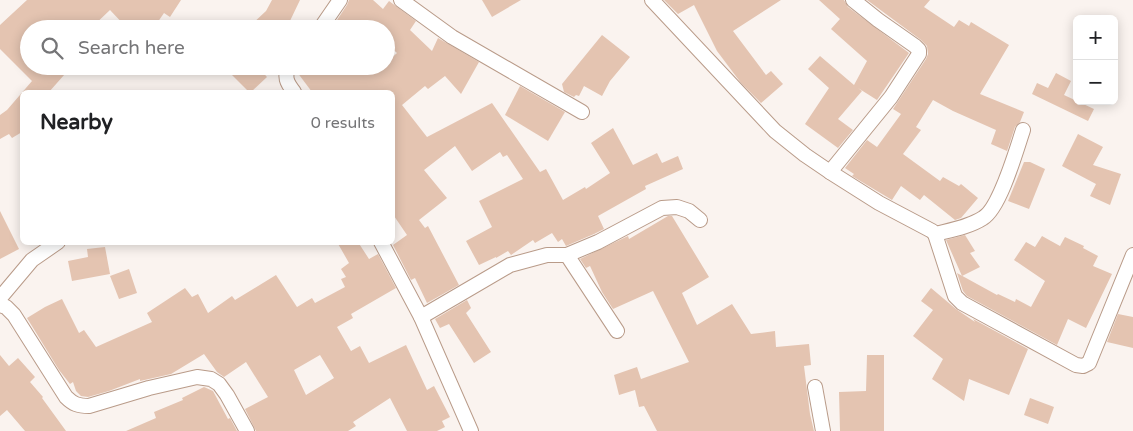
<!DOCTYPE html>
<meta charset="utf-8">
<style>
:root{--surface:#fff;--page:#f2f2f2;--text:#202124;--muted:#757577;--line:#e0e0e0}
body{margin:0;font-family:"Varela Round",sans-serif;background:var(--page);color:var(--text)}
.controls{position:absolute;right:15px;top:15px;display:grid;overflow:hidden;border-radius:8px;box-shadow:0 2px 12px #0003}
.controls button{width:45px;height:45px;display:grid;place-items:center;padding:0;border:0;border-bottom:1px solid var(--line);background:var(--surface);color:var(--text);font:25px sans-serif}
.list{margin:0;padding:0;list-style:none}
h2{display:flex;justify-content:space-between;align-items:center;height:65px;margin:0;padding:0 20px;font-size:21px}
h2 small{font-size:16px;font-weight:400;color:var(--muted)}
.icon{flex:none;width:28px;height:28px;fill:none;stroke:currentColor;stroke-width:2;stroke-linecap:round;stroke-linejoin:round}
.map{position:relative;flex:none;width:1133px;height:431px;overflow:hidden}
.search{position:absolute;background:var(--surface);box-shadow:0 2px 12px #0003;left:20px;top:20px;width:375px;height:55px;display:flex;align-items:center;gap:12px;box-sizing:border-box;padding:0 18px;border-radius:28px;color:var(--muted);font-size:19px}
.panel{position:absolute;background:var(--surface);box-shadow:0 2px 12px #0003;left:20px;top:90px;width:375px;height:155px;border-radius:8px}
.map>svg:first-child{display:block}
</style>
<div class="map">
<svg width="1133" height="431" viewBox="0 0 1133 431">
<rect width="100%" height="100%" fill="#faf3ef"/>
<g fill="#e4c4b1" fill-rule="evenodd">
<polygon points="27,0 181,0 170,17 164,13 153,29 128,29 110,10 90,29 29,29 29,66 72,66 49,92 22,92 22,132 12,138 9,134 0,139 0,115 7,110 32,81 0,49 0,25"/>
<polygon points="272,0 300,0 289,23 283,29 247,29 266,11"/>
<polygon points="349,0 373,0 383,9 389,1 416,21 410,30 432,51 438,38 479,62 461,94 445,76 428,89 425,86 402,105 427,137 492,103 540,172 546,169 563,200 585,187 586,189 610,173 591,143 613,128 633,165 657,153 662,163 678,156 683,169 645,186 646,189 598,216 604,229 594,234 566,246 562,239 558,242 552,233 535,243 533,240 511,255 508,251 496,258 496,257 479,265 466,241 492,227 479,201 523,179 507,155 503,157 500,152 472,171 455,146 424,170 447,198 419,220 425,228 428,226 459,285 427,303 415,278 411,280 393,245 407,235 392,213 392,92 312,92 297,72 299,66 386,66 386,63 397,53 386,43 386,29 331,29 347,5"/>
<polygon points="482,0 521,0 492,17"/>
<polygon points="664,0 781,0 733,31 766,75 771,71 783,84 761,103 741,83 717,51 694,5 678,14"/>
<polygon points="819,0 844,0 848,7 909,53 877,100 858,88 862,91 838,119 853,130 838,148 805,124 829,88 808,69 820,56 854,85 867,61 831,29 840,19"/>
<polygon points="867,0 930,0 924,7 954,27 959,20 969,26 971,22 1009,45 980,94 1024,112 1020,122 1015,127 1007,151 991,144 996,130 953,111 933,100 916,127 921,130 903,154 940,181 943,177 959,186 961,184 978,198 961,218 955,220 924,195 920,200 901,186 892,200 852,176 854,174 845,168 867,140 877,147 901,114 893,109 926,59 928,54 927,46 921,40"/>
<polygon points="602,35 630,57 610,81 602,96 584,86 579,96 576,95 574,97 564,92 562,84"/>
<polygon points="223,66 257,66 267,77 251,92 249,92"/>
<polygon points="1056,73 1071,81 1064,95 1094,109 1088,121 1032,94 1037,83 1048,88"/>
<polygon points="520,86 565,112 548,141 505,115"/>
<polygon points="1078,134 1103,147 1093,165 1121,174 1110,205 1090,196 1096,184 1062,166"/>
<polygon points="1024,162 1030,162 1045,169 1029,209 1008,201"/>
<polygon points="0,211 19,249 0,259"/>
<polygon points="668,216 672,216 709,277 682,293 697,325 732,304 751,334 775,331 776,347 809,344 811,365 804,366 810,414 814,431 657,431 644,406 639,407 635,390 619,395 614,375 637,367 641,379 689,362 653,291 613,309 602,292 590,266 586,268 580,259 628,236 629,239"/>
<polygon points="965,235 975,251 970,253 980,267 962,276 946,240"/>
<polygon points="1042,236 1060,246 1065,237 1084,246 1083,248 1098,256 1093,266 1112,274 1086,328 1068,319 1057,345 967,296 963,291 957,273 997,295 998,294 1015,302 1016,299 1031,307 1045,281 1014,260 1026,242 1035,247"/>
<path d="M337,242H358L369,259L378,254L396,288L351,314L353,318L337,327L351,351L360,346L369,363L406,345L427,390L434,386L450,417L442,421L445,427L437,431H407L390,398L353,422L356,426L348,431H256L245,409L268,397L246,362L224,377L217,372L204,354L171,374L140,381V379L109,391L88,397L81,396L76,391L73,382L70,384L59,370L27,318L45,307L62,299L79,333L84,330L96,347L152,322L147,313L185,288L192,297L198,294L208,313L232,296L235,300L276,275L297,307L312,298L315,303L345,287L341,279L346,277L341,269L349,263ZM320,355L334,378L306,395L294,370Z"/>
<polygon points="105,247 110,274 72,281 68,261 88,257 87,249"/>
<polygon points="129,269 137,293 119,299 110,276"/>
<polygon points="931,288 956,309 975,322 973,319 1028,349 1009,395 969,379 964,401 932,379 943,359 913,336 933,310 921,301"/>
<polygon points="467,300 471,308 466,313 491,352 474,363 449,324 440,328 435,319"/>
<polygon points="1118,314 1133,317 1133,348 1107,342"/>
<polygon points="0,355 9,366 18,358 35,377 30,382 43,397 42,398 66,431 25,431 7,410 0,416"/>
<polygon points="867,355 884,355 884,431 840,431 839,392 866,391"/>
<polygon points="204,387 213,391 228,419 230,418 237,431 126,431 156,418 154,412 183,400 182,398"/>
<polygon points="1030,398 1054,407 1048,424 1024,415"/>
</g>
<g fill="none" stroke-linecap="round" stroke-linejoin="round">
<g stroke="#b99b89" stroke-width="16">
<g id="street">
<polyline points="401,0 452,37 582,112"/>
<polyline points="652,0 775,131 805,155 830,172 879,203 932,231 935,234 955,296 962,303 1076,365 1083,366 1089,363 1133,255"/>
<polyline points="320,29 340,0"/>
<path d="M290,66C283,76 287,83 294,92"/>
<polyline points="830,172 891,97 919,54 919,50 915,46 878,20 853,0"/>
<path d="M935,234C951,230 969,227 983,218C1000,208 1016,151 1023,130"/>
<polyline points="381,242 421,317 471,431"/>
<polyline points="567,255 617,331"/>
<polyline points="0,298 32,260 58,242"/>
<path d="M0,305L6,307L14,315L66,397C73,404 78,406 89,406L149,388L197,377L211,379L219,384L227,395L247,431"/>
<polyline points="421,317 510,265 547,255 567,255 598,242 662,208 677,207 689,211 700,220"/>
<polyline points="815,387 823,431"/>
</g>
</g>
<use href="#street" stroke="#fff" stroke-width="14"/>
</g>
</svg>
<div class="controls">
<button>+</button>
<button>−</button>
</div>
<div class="search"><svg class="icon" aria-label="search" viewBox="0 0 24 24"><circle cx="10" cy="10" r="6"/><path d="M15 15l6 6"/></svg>Search here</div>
<section class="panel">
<h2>Nearby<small>0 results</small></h2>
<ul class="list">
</ul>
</section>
</div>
